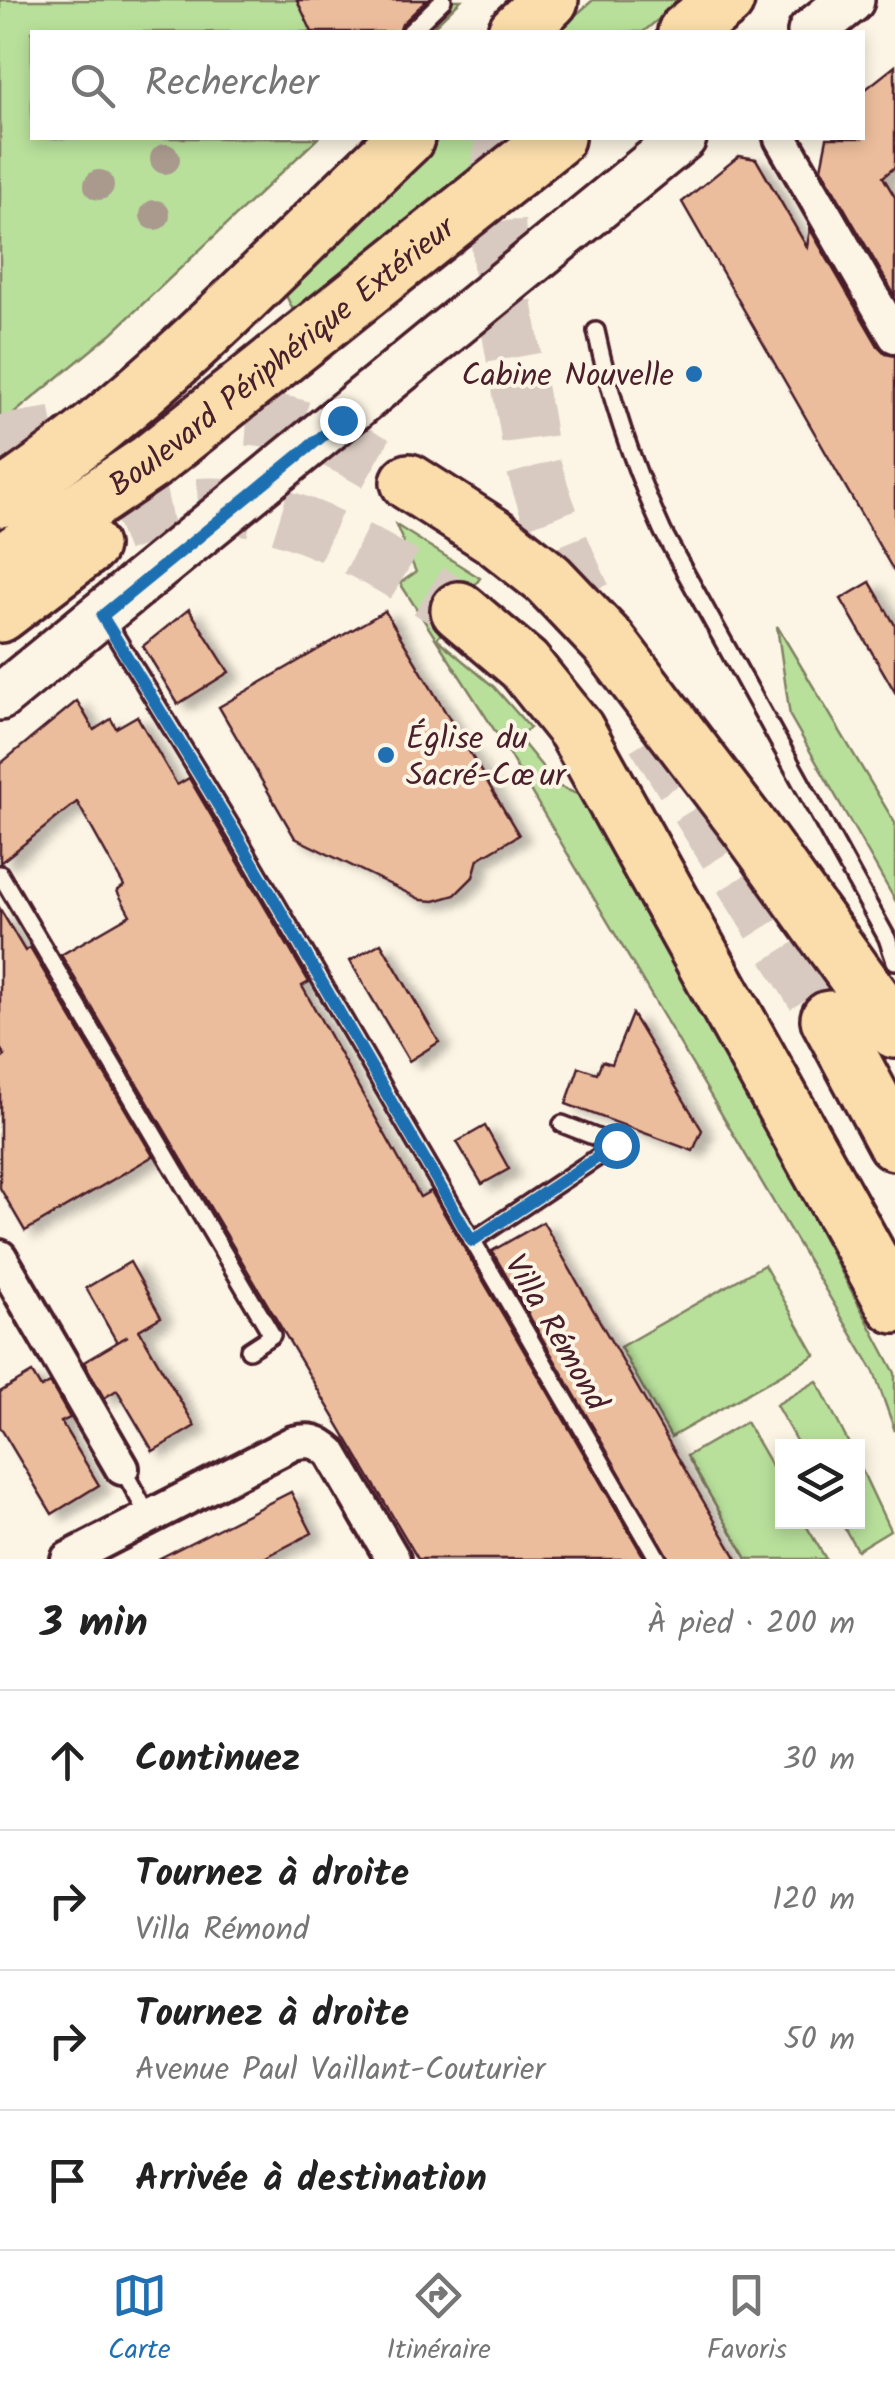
<!DOCTYPE html>
<html lang="fr">
<meta charset="utf-8">
<style>
:root{--surface:#fff;--page:#f6f6f6;--text:#222;--muted:#767676;--line:#e0e0e0;--accent:#1f6fb2}
body{margin:0;font-family:Kalam,sans-serif;background:var(--page);color:var(--text)}
.controls{position:absolute;right:30px;bottom:30px;display:grid;overflow:hidden;border-radius:0px;box-shadow:0 5px 15px #0003}
.controls button{width:90px;height:90px;display:grid;place-items:center;padding:0;border:0;border-bottom:2px solid var(--line);background:var(--surface);color:var(--text);font:50px sans-serif}
.stop{position:absolute;width:30px;height:30px;margin:-22px;border:8px solid #1f6fb2;border-radius:50%;background:#fff}
.stop.end{background:#1f6fb2;border-color:#fff;box-shadow:0 2px 10px #0008}
.list{margin:0;padding:0;list-style:none}
h2{display:flex;justify-content:space-between;align-items:center;height:130px;margin:0;padding:0 40px;font-size:42px}
h2 small{font-size:32px;font-weight:400;color:var(--muted)}
.list li{display:grid;grid-template-columns:65px 1fr auto;gap:30px;align-items:center;box-sizing:border-box;height:140px;padding:0 40px;border-top:2px solid var(--line)}
.list b{display:block;font-size:38px;white-space:nowrap}
.list p{margin:0;font-size:32px;white-space:nowrap;color:var(--muted)}
.list em{font-size:32px;font-style:normal;color:var(--muted)}
.icon{flex:none;width:55px;height:55px;fill:none;stroke:currentColor;stroke-width:2;stroke-linecap:round;stroke-linejoin:round}
.map{position:relative;flex:none;width:895px;height:1559px;overflow:hidden}
.search{position:absolute;background:var(--surface);box-shadow:0 5px 15px #0003;left:30px;right:30px;top:30px;height:110px;display:flex;align-items:center;gap:25px;box-sizing:border-box;padding:0 35px;border-radius:0px;color:var(--muted);font-size:38px}
.sheet{height:690px;background:var(--surface)}
nav{display:flex;justify-content:space-around;align-items:center;box-sizing:border-box;height:140px;border-top:2px solid var(--line);background:var(--surface);font-size:28px;color:var(--muted)}
nav a{display:grid;justify-items:center;gap:5px}
nav .on{color:var(--accent)}
.map>svg:first-child{display:block}
</style>
<div class="map">
<svg width="895" height="1559" viewBox="0 0 895 1559">
<defs>
<filter id="shadow"><feDropShadow dx="11" dy="6" stdDeviation="5" flood-color="#0004"/></filter>
</defs>
<rect width="100%" height="100%" fill="#fcf5e5"/>
<filter id="ink" filterUnits="userSpaceOnUse"><feTurbulence type="fractalNoise" baseFrequency=".01" numOctaves="2"/><feDisplacementMap in="SourceGraphic" scale="20" xChannelSelector="R" yChannelSelector="G"/><feConvolveMatrix kernelMatrix="1 2 1 2 8 2 1 2 1" color-interpolation-filters="sRGB"/></filter>
<g filter="url(#ink)">
<g fill="#b8e09b" stroke="#818063" stroke-width="2.5">
<polygon points="0,0 461,0 428,32 32,32 32,138 318,138 112,333 0,425"/>
<polygon points="593,0 682,0 643,32 556,32"/>
<polygon points="440,138 519,138 295,314 282,287"/>
<polygon points="396,525 480,578 437,639 494,687 530,728 504,745 400,583 416,572"/>
<polygon points="777,626 895,823 895,900 790,716"/>
<polygon points="523,743 558,786 591,800 895,1373 895,1431 874,1372 508,753"/>
<polygon points="764,1265 815,1355 671,1437 620,1347"/>
<polygon points="817,1381 850,1446 799,1446 776,1405"/>
<polygon points="746,1422 782,1484 782,1522 804,1522 826,1559 747,1559 687,1456"/>
<polygon points="858,1462 890,1530 857,1550 841,1522 858,1522"/>
</g>
<g fill="#ecbd9c" stroke="#4a1f2b" stroke-width="2.5" filter="url(#shadow)">
<polygon points="297,0 427,0 402,24 399,32 312,32"/>
<polygon points="895,66 895,167 883,177 895,197 895,296 821,168 827,138 862,138 862,92"/>
<polygon points="739,156 756,159 807,247 810,229 878,346 886,354 895,356 895,573 682,202"/>
<polygon points="870,582 895,625 895,692 841,599"/>
<polygon points="189,609 229,672 178,704 143,646"/>
<polygon points="385,611 519,835 478,859 473,877 455,895 434,901 422,900 295,838 219,707"/>
<polygon points="77,701 94,730 111,719 116,728 137,716 177,785 189,778 309,982 302,986 420,1197 431,1191 645,1559 418,1559 61,955 130,915 117,891 124,886 77,802 0,863 0,764"/>
<polygon points="0,909 25,951 30,948 153,1156 25,1231 0,1188 0,1060 5,1056 0,1048"/>
<polygon points="381,943 439,1042 409,1061 350,961"/>
<polygon points="632,1014 702,1130 693,1151 566,1104 579,1067 597,1073 602,1061 612,1064"/>
<polygon points="485,1126 509,1169 482,1184 457,1142"/>
<polygon points="543,1222 659,1425 737,1559 669,1559 492,1251"/>
<polygon points="130,1262 161,1317 139,1330 195,1426 153,1451 117,1390 104,1398 84,1362 128,1336 117,1342 86,1288"/>
<polygon points="32,1373 41,1388 50,1383 70,1418 61,1422 99,1485 52,1514 0,1427 0,1392"/>
<polygon points="291,1492 312,1533 262,1559 158,1559"/>
</g>
<g fill="none" stroke-linecap="round" stroke-linejoin="round">
<g stroke="#d8cac0" stroke-width="55" stroke-dasharray="55 28" stroke-linecap="butt">
<path d="M503,138C488,230 507,321 524,411C528,429 529,447 533,464C549,520 574,577 599,628"/>
<path d="M0,443C84,430 217,402 298,427C338,439 373,462 409,482"/>
<path d="M42,559C94,535 151,507 209,505C290,503 393,566 459,610"/>
<polyline points="654,736 829,1019"/>
</g>
<g stroke="#4a1f2b" stroke-width="22">
<g id="lane">
<polyline points="410,32 443,0"/>
<path d="M596,331C611,402 633,466 663,532L887,938L895,961"/>
<polyline points="105,619 240,841 658,1559"/>
<polyline points="0,874 272,1335 249,1350"/>
<polyline points="472,1241 616,1145 562,1124"/>
<polyline points="122,1468 149,1517"/>
</g>
</g>
<g stroke="#4a1f2b" stroke-width="40">
<g id="street">
<polyline points="781,138 895,336"/>
<polyline points="0,1257 122,1468"/>
<path d="M68,1559L293,1443C310,1439 318,1441 331,1453L393,1559"/>
</g>
</g>
<g stroke="#4a1f2b" stroke-width="52">
<g id="secondary">
<polyline points="811,32 851,0"/>
<polyline points="0,697 683,138"/>
</g>
</g>
<g stroke="#4a1f2b" stroke-width="62">
<g id="highway">
<polyline points="516,32 550,0"/>
<polyline points="686,32 726,0"/>
<polyline points="409,482 495,537 548,579 609,643 749,827 895,1030"/>
<path d="M0,499C151,400 275,261 406,138"/>
<path id="s1" d="M0,564L150,462L556,138"/>
<polyline points="459,610 524,665 576,730 895,1305"/>
<polyline points="0,614 89,546"/>
<polyline points="829,1019 895,1142"/>
</g>
</g>
<use href="#lane" stroke="#fcf5e5" stroke-width="15"/>
<use href="#street" stroke="#fcf5e5" stroke-width="32"/>
<use href="#secondary" stroke="#fcf5e5" stroke-width="45"/>
<use href="#highway" stroke="#faddab" stroke-width="55"/>
</g>
<g fill="#aa9a8e">
<circle cx="165" cy="159" r="15"/>
<circle cx="99" cy="185" r="15"/>
<circle cx="155" cy="215" r="15"/>
</g>
</g>
<g fill="none" stroke-linecap="round" stroke-linejoin="round" filter="url(#ink)">
<polyline stroke="#1f6fb2" stroke-width="12" points="342,420 102,616 240,841 472,1241 616,1145"/>
</g>
<g fill="#1f6fb2" stroke="#fcf5e5" stroke-width="4">
<circle cx="694" cy="374" r="10"/>
<circle cx="386" cy="755" r="10"/>
</g>
<g text-anchor="middle" stroke-width="8" stroke-linejoin="round" paint-order="stroke">
<g font-size="32" fill="#4a1f2b" stroke="#fcf5e5">
<text dy="11" stroke="none"><textPath href="#s1" startOffset="350">Boulevard Périphérique Extérieur</textPath></text>
<text transform="translate(557 1332) rotate(60)" y="11">Villa Rémond</text>
</g>
<g font-size="32" fill="#4a1f2b" stroke="#fcf5e5" text-anchor="end">
<text x="674" y="385">Cabine Nouvelle</text>
<text x="406" y="748" text-anchor="start">Église du<tspan x="406" dy="37">Sacré-Cœur</tspan></text>
</g>
</g>
</svg>
<div class="controls">
<button><svg class="icon" aria-label="layers" viewBox="0 0 24 24"><path d="M12 4l9 5-9 5-9-5zM3 14l9 5 9-5"/></svg></button>
</div>
<div class="stop" style="left:616px;top:1145px"></div>
<div class="stop end" style="left:342px;top:420px"></div>
<div class="search"><svg class="icon" aria-label="search" viewBox="0 0 24 24"><circle cx="10" cy="10" r="6"/><path d="M15 15l6 6"/></svg>Rechercher</div>
</div>
<section class="sheet">
<h2>3 min<small>À pied · 200 m</small></h2>
<ul class="list">
<li><svg class="icon" aria-label="ahead" viewBox="0 0 24 24"><path d="M12 20V5M6 11l6-6 6 6"/></svg><div><b>Continuez</b></div><em>30 m</em></li>
<li><svg class="icon" aria-label="right" viewBox="0 0 24 24"><path d="M7 20v-9h11M14 6l5 5-5 5"/></svg><div><b>Tournez à droite</b><p>Villa Rémond</p></div><em>120 m</em></li>
<li><svg class="icon" aria-label="right" viewBox="0 0 24 24"><path d="M7 20v-9h11M14 6l5 5-5 5"/></svg><div><b>Tournez à droite</b><p>Avenue Paul Vaillant-Couturier</p></div><em>50 m</em></li>
<li><svg class="icon" aria-label="arrive" viewBox="0 0 24 24"><path d="M6 21V4h12l-3 4 3 4H6"/></svg><div><b>Arrivée à destination</b></div></li>
</ul>
</section>
<nav>
<a class="on"><svg class="icon" aria-label="map" viewBox="0 0 24 24"><path d="M3 6l6-2 6 2 6-2v14l-6 2-6-2-6 2zM9 4v14M15 6v14"/></svg>Carte</a>
<a><svg class="icon" aria-label="directions" viewBox="0 0 24 24"><path d="M12 3l9 9-9 9-9-9zM9 14v-3h6M13 9l2 2-2 2"/></svg>Itinéraire</a>
<a><svg class="icon" aria-label="saved" viewBox="0 0 24 24"><path d="M7 4h10v16l-5-4-5 4z"/></svg>Favoris</a>
</nav>
